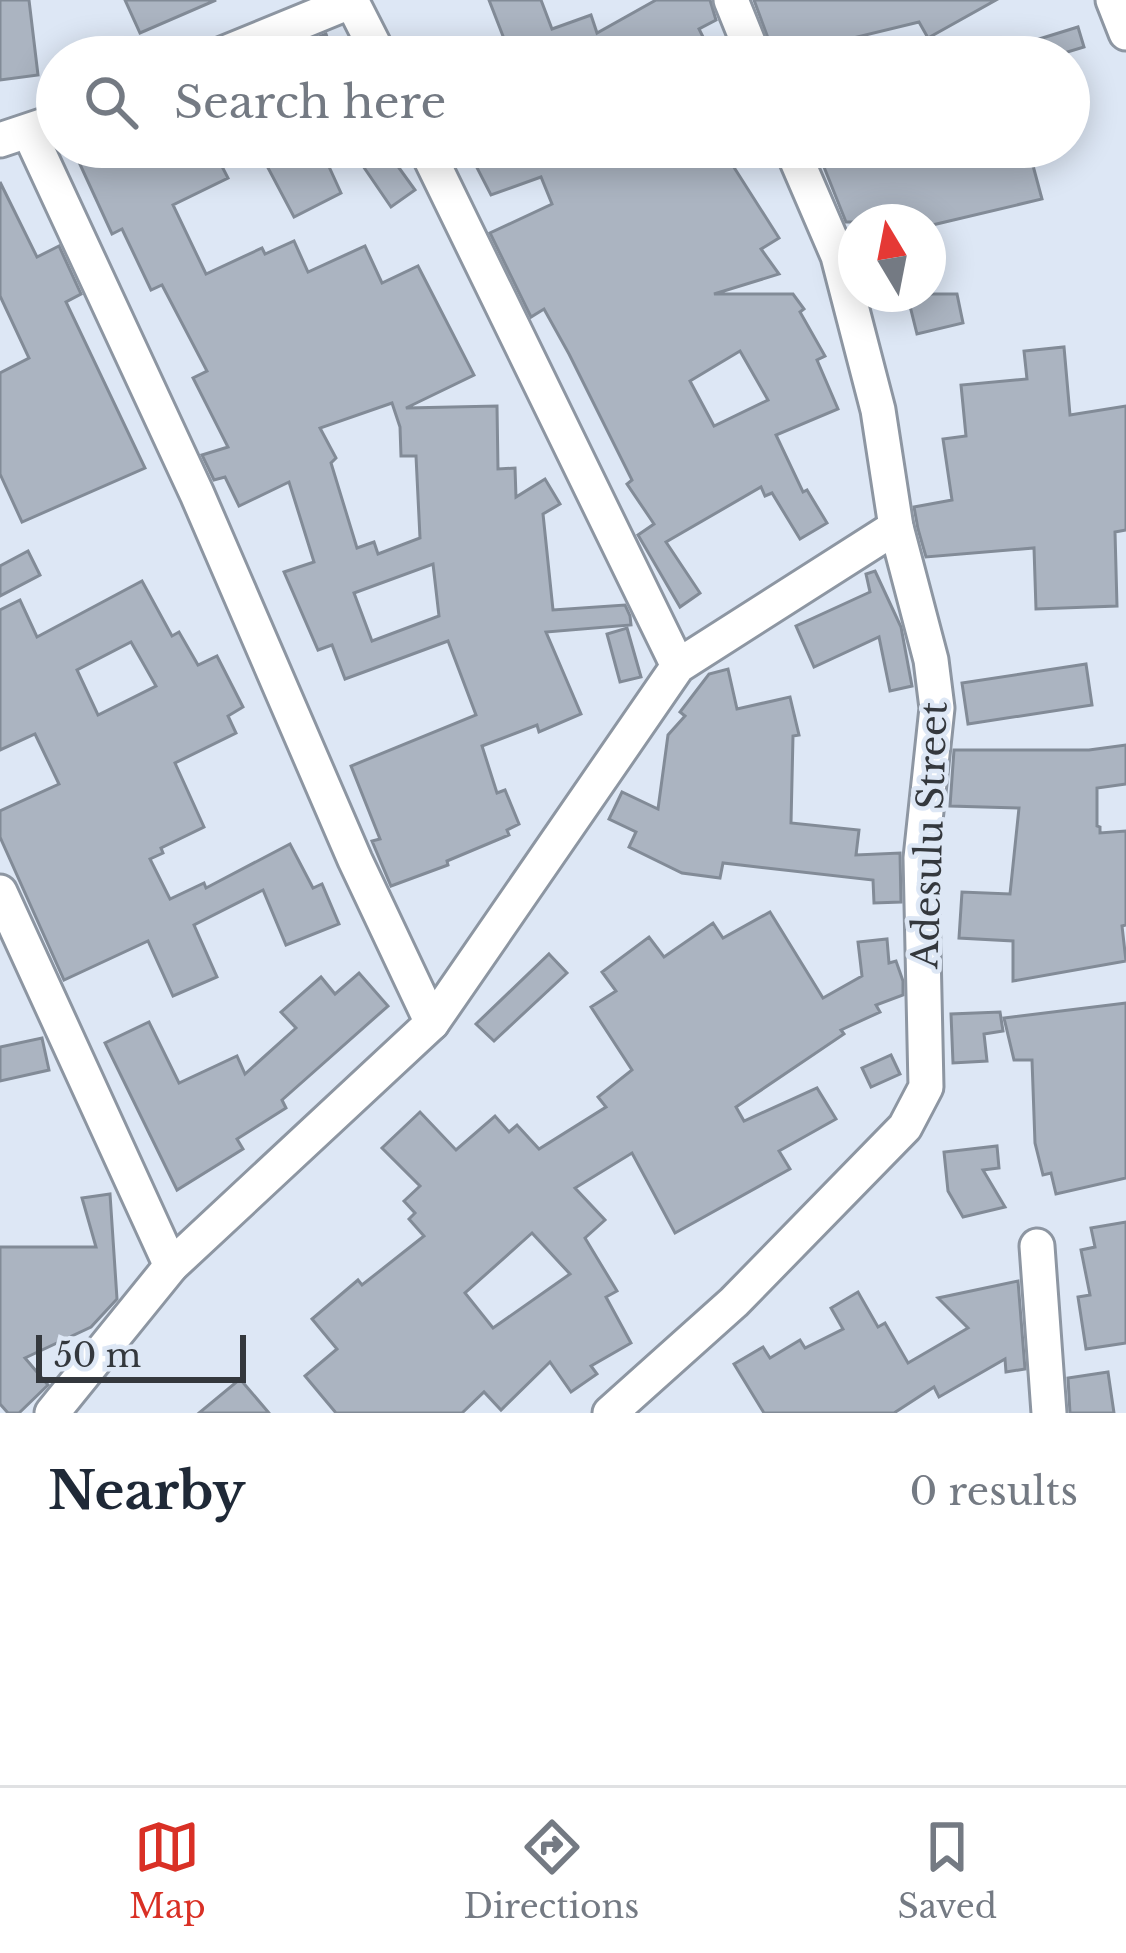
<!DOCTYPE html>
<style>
:root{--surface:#fff;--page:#f2f2f3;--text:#1f2937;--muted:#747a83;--line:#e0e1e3;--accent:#d93025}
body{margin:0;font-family:"Libre Baskerville",serif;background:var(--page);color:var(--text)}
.compass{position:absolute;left:838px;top:204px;width:108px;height:108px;border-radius:50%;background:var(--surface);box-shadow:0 6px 30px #0003;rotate:350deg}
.scale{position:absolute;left:36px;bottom:30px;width:210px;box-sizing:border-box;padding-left:12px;border:6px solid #34383d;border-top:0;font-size:33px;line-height:42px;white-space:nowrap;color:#34383d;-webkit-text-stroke:9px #dde7f5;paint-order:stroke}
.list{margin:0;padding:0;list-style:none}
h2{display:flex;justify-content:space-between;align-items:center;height:156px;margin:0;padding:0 48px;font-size:51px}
h2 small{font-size:39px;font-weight:400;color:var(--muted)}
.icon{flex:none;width:66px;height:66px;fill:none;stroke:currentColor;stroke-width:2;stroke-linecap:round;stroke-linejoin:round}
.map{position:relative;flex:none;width:1126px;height:1413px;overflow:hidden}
.search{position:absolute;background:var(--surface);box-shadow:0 6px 30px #0003;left:36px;right:36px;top:36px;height:132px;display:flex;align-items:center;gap:30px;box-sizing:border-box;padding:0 42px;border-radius:66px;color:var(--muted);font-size:45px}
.sheet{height:372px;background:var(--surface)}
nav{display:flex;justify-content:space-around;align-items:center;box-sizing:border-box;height:168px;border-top:3px solid var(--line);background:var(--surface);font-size:33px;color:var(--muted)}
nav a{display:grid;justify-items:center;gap:6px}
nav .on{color:var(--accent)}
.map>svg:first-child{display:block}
</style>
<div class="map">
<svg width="1126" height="1413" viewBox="0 0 1126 1413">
<rect width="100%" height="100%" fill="#dde7f5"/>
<g fill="#abb4c1" stroke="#828b97" stroke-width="3" fill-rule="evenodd">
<polygon points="0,0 29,0 38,75 0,80"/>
<polygon points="125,0 216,0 140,33"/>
<polygon points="489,0 541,0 552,29 591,15 597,33 656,0 710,0 716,20 699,29 713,57 516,57 512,47 508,49"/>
<polygon points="754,0 996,0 928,38 919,22 857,37 861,48 831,57 775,57"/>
<polygon points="1078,27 1084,47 1051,57 998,57 997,52"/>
<polygon points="326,34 334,57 271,57"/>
<path d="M72,147H212L228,178L173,205L206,274L262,248L265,254L294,241L308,272L365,246L382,283L418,266L474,375L406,408L497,406L498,469L515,468L516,497L545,479L560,504L543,514L553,610L625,605L630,616L631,625L546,632L581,714L539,732L537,725L482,746L497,793L505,790L519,824L507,830L509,835L447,861L448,865L391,886L372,841L380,839L351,766L476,715L448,641L345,679L332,645L318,650L284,572L314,562L289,482L239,506L225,477L214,480L202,455L228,447L193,378L207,371L162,285L151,290L122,229L112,234ZM392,403L400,427L401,456H416L420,538L378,554L374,542L357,548L331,463L336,458L320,428ZM433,564L439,616L372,641L354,593Z"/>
<polygon points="303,147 320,147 341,193 294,217 267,166"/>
<polygon points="350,147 384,147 415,190 391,207"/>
<path d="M498,147H721L779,238L761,249L779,274L714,294H793L804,309L800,312L825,356L817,360L838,409L776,435L803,492L807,490L827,523L800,539L772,493L765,496L761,487L666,542L700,593L680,607L638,535L654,524L627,484L632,480L569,354L544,309L531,317L490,233L552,204L541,177L491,195L473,160ZM740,351L768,400L714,426L690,381Z"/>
<polygon points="816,147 1028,147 1042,199 928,226 928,222 846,222"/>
<polygon points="0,182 37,257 59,246 81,294 66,302 145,468 22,522 0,474 0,373 29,358 0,296"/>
<polygon points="907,294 957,294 963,323 917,334"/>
<polygon points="1064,347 1070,415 1126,406 1126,530 1115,532 1117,606 1036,609 1034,548 926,557 918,529 914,507 952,500 943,439 966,436 961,385 1027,379 1024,351"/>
<polygon points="28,551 40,575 0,596 0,566"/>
<polygon points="875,571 901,627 912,686 890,691 879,637 814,667 796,626 870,592 866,574"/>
<path d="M142,581L172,636L179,632L198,665L217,656L243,707L228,716L236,733L175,763L204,827L161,848L163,853L150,859L170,899L204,883L206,888L290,844L313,888L322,884L339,924L286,945L263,890L194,925L217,977L173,996L148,941L64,980L0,837V811L59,784L35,734L0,750V610L20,600L37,637ZM131,642L156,686L98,715L77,670Z"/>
<polygon points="627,628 641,677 620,682 607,634"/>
<polygon points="1086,664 1092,705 968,724 962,683"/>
<polygon points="728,669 737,709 790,697 799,735 793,736 791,823 859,830 856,855 900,853 901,902 874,903 873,880 723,863 720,878 682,873 629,847 636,832 609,819 622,792 658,809 668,735 685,716 680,712 709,674"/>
<polygon points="1126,745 1126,784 1097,788 1097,826 1100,827 1100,833 1126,831 1126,925 1122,926 1126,961 1013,981 1013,941 959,938 962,892 1010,894 1019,808 950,806 954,750 1089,750"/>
<path d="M770,912L823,998L862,976L858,942L887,939L889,963L896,961L903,981V995L876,1005L880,1012L841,1030L844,1034L736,1107L744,1121L817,1088L836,1119L779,1151L790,1169L675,1233L632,1153L575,1188L605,1220L585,1238L617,1291L606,1297L631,1343L591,1366L597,1374L571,1392L550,1362L501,1410L484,1392L462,1413H336L305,1376L337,1349L312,1319L358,1280L362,1285L424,1236L409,1219L415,1213L404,1201L420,1186L382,1148L420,1112L456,1150L495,1116L509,1132L517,1125L539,1149L606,1107L598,1097L632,1070L591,1007L616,991L602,972L649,937L664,957L713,923L723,938ZM532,1233L570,1274L493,1328L465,1293Z"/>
<polygon points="549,954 567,973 494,1041 476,1024"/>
<polygon points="359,973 388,1006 282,1100 286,1108 237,1139 243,1149 177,1190 105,1043 149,1022 179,1083 237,1056 245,1074 296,1028 281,1012 321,977 335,994"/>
<polygon points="1126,1003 1126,1178 1056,1194 1051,1173 1043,1175 1035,1143 1032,1060 1014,1060 1004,1018"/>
<polygon points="1000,1012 1003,1031 984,1034 987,1061 953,1063 951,1014"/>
<polygon points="42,1038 49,1070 0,1081 0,1047"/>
<polygon points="891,1055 900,1074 871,1087 862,1068"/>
<polygon points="997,1146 999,1168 983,1170 1005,1207 963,1217 948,1191 944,1152"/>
<polygon points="110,1194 117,1299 91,1327 25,1358 48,1385 19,1413 8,1413 0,1404 0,1247 96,1247 82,1198"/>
<polygon points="1126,1222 1126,1343 1086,1349 1078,1297 1090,1295 1081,1250 1095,1247 1091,1228"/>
<polygon points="1018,1281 1025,1369 1006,1372 1005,1359 939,1397 934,1387 894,1413 764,1413 734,1364 763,1347 770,1358 800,1340 805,1348 843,1329 831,1308 858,1292 878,1327 885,1323 908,1363 968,1328 938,1298"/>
<polygon points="1108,1372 1114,1413 1070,1413 1068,1378"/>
<polygon points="240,1379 269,1413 199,1413"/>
</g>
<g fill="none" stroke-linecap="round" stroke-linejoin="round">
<g stroke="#8d96a2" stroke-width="39">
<g id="minor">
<polyline points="351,0 380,57"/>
<polyline points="731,0 754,57"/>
<polyline points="1113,0 1126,33"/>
<polyline points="215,57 352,1"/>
<polyline points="29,132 197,494 355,860 432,1023"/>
<polyline points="0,140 57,121"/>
<polyline points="425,147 678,666"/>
<polyline points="0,892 171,1266"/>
<polyline points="1037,1246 1049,1413"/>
<polyline points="52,1413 171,1266 432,1023 678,666 896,527"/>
<polyline points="610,1413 734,1302 905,1127 926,1087 921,858 937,708 931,660 896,527 878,410 838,256 791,147"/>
</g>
</g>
<use href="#minor" stroke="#fff" stroke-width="33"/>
</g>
<g text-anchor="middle" stroke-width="9" stroke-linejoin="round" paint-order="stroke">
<g font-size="36" fill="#34383d" stroke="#dde7f5">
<text transform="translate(929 835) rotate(-88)" y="13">Adesulu Street</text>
</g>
</g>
</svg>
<svg class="compass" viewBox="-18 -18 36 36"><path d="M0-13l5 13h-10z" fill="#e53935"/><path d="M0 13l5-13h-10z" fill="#747a83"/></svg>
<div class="scale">50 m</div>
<div class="search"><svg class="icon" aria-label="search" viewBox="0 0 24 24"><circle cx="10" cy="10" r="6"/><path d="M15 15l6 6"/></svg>Search here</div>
</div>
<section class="sheet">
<h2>Nearby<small>0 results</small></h2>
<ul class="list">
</ul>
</section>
<nav>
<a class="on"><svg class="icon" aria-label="map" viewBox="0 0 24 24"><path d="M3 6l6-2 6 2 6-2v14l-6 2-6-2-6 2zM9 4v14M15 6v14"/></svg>Map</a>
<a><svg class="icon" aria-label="directions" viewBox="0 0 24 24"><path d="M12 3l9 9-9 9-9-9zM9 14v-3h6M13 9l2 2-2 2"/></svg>Directions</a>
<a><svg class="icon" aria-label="saved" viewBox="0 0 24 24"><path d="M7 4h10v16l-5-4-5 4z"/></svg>Saved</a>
</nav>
